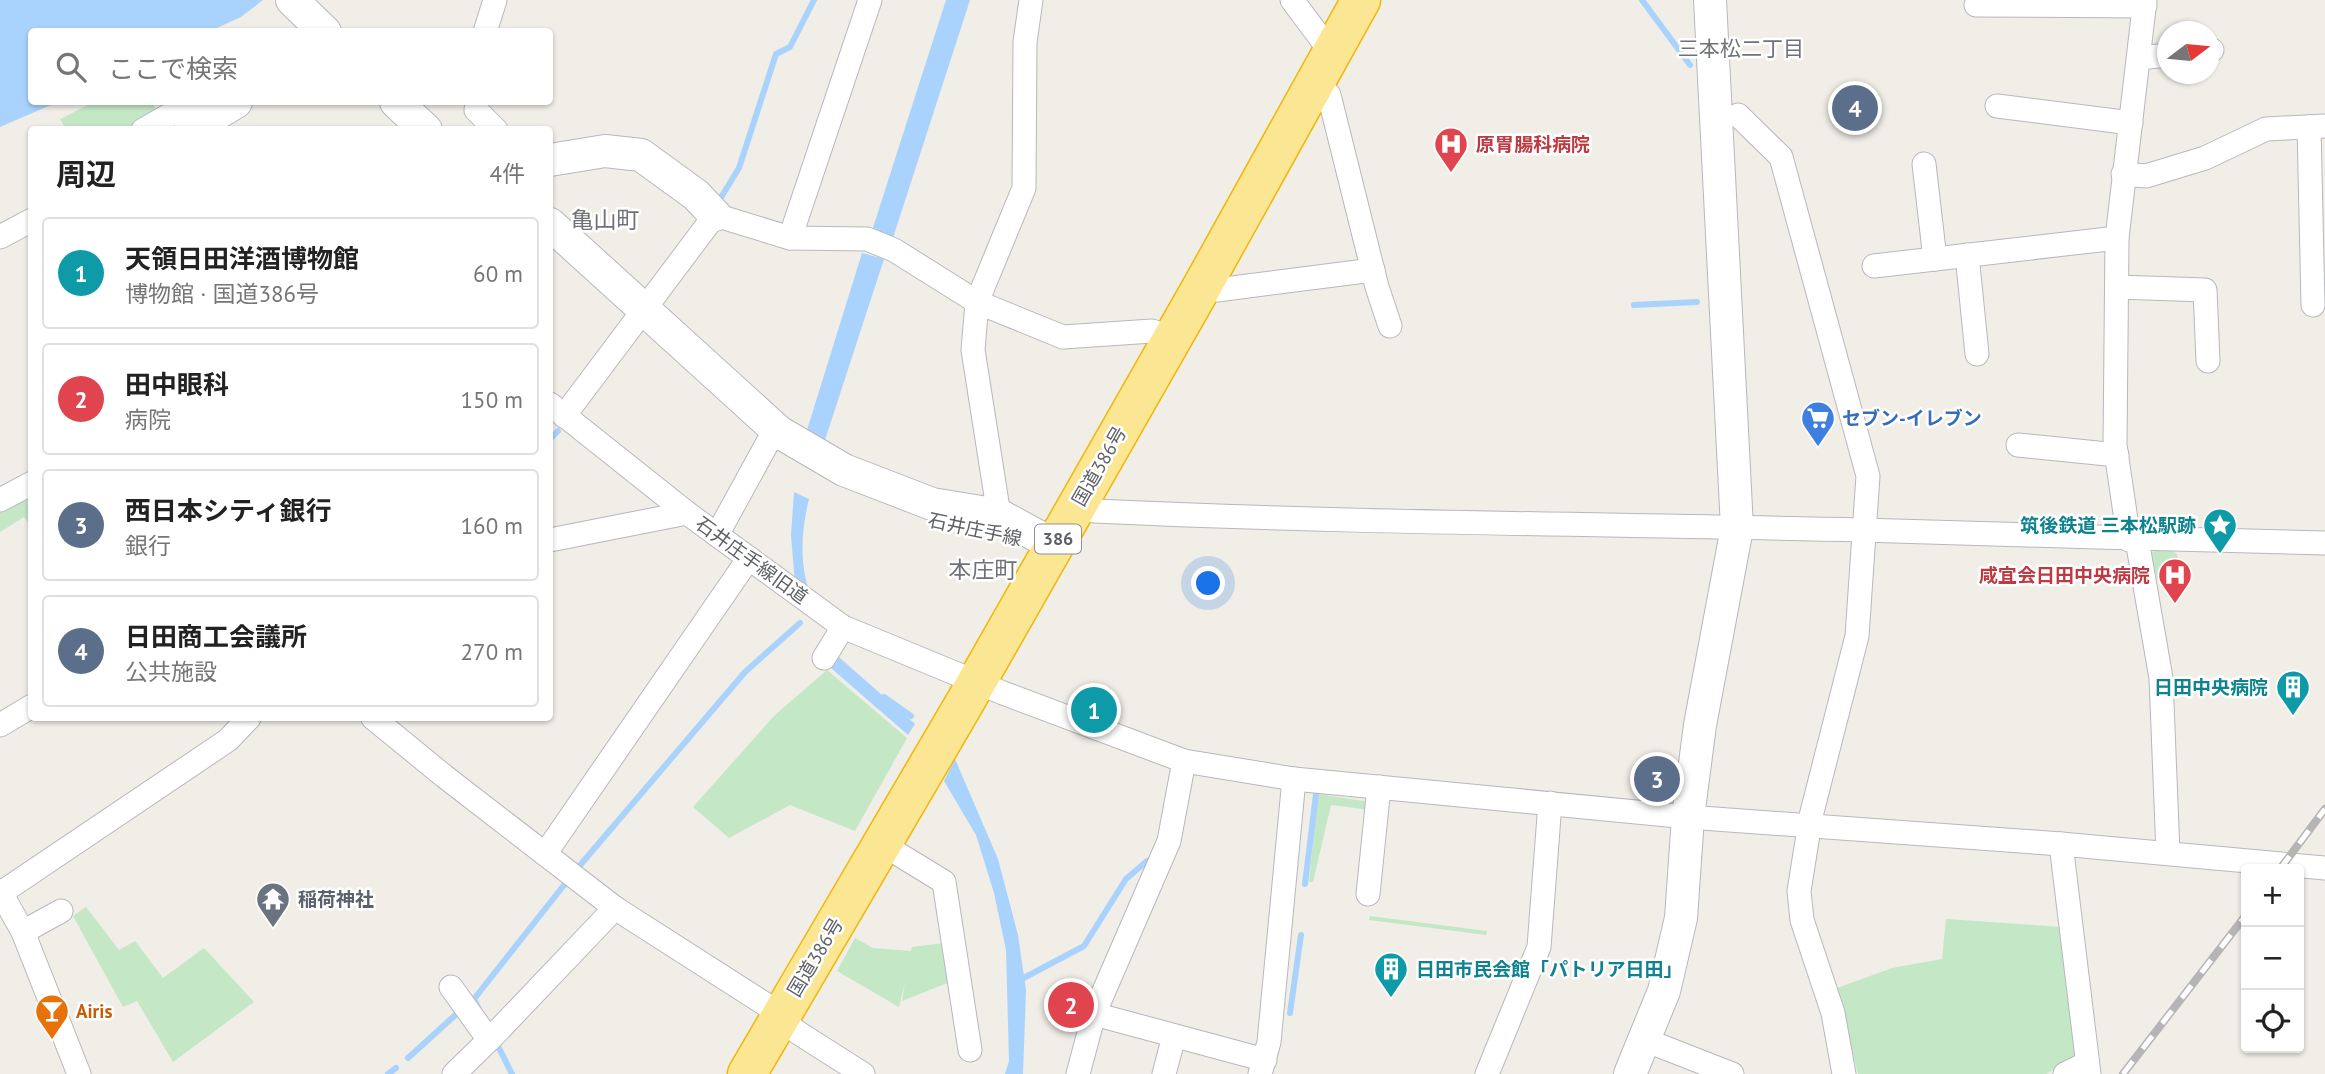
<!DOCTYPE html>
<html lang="ja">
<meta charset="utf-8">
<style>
:root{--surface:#fff;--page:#f2f2f2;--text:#222;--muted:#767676;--line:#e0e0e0;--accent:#e65037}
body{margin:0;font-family:"PT Sans","Noto Sans JP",sans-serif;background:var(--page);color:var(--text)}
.controls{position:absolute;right:21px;bottom:21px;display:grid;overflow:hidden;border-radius:7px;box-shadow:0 2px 5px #0004}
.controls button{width:63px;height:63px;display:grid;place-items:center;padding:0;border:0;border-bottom:2px solid var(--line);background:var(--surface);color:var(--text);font:35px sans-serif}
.compass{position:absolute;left:2157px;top:21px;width:63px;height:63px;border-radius:50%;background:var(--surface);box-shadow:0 2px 5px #0004;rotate:74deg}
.you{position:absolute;left:1209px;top:584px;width:24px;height:24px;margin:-18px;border:5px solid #fff;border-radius:50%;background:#1a73e8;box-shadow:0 0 0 10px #1a73e833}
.badge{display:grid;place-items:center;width:46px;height:46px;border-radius:50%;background:var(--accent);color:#fff;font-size:23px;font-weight:700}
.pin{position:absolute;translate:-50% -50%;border:4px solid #fff;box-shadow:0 2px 7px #0006}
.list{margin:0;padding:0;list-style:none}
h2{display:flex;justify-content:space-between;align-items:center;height:91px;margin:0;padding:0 28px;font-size:30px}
h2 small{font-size:23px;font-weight:400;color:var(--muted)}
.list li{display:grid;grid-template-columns:46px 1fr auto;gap:21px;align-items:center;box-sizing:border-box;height:112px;margin:0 14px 14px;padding:0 14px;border:2px solid var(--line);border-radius:7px}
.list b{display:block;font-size:26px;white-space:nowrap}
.list p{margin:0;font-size:23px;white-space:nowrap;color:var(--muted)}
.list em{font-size:23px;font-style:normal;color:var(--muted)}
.icon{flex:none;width:38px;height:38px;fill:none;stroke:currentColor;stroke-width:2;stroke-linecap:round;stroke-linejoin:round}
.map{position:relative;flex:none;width:2325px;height:1074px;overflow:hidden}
.search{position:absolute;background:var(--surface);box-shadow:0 2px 5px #0004;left:28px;top:28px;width:525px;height:77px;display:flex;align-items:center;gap:18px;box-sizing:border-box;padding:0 24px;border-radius:7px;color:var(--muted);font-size:26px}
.panel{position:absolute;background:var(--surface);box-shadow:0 2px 5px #0004;left:28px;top:126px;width:525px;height:595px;border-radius:7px}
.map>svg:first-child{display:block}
</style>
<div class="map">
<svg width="2325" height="1074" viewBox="0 0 2325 1074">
<rect width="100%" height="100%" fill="#f0eee7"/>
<g fill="#c4e7c6">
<polygon points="94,102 152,102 160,117 137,130 66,129 60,119"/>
<polygon points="31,492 31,526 24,517 0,532 0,511"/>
<polygon points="2169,549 2177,554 2179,563 2169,583 2163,584 2157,579 2151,552"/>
<polygon points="827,670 907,738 855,831 790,805 729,838 693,807 775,715"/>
<polygon points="1318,794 1370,802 1370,810 1331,805 1313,882 1309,882"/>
<polygon points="86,907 119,950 135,941 163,978 204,948 254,1002 173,1062 137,1001 123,1007 73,916"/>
<polygon points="1370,916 1487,931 1486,935 1369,920"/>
<polygon points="1946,919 2062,927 2081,1055 2046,1074 1858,1074 1837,988 1892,968 1942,959"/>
<polygon points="855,938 873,948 911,951 912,947 944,943 950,982 902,1001 905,982 899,1007 837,971"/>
</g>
<g fill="#a9d3fd">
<polygon points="0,0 263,0 241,17 210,31 32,32 32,102 58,102 0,127"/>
<polygon points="946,0 970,0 891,244 870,237"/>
<polygon points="862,253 884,259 825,440 807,430"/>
<path d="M794,492L809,499C801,531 799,565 811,596L795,584L791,535Z"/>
<polygon points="832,651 915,724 908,735 824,662"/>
<polygon points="955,759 998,859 1018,935 1026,990 1023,1074 1005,1074 1009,1061 1006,950 994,893 976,835 944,781"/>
</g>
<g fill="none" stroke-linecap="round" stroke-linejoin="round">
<g stroke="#a9d3fd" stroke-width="6">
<polyline points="1642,0 1690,65"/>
<polyline points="717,204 739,168 776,54 790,47 814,0"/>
<polyline points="1634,305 1697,302"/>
<polyline points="550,439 558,431"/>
<polyline points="884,697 911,716"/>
<polyline points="576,870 745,672 800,623"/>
<polyline points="1305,884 1316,794"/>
<polyline points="1018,981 1084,946 1126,879 1147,861"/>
<polyline points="478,1007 474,999 568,880"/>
<polyline points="1290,1013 1301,935"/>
<polyline points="497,1044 512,1074"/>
<polyline points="408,1058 462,1009"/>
<polyline points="388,1074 396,1068"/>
</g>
<g stroke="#b7b8bd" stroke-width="25">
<g id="street">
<polyline points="1292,0 1331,52"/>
<polyline points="1976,5 2145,6"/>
<polyline points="485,32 495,0"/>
<polyline points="2210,51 2212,50"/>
<polyline points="2139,58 2168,55"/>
<polyline points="1316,82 1329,95 1377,287 1390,326"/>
<polyline points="477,102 476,110 496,130"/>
<polyline points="1997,106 2131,123"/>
<polyline points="1738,115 1781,157 1868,476 1857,636 1811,816 1799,891 1802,920 1833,1013 1844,1074"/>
<polyline points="2309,127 2313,305"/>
<polyline points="143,130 192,102"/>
<polyline points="1924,164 1935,259"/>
<polyline points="2123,174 2146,176 2205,158 2266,129 2325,126"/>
<polyline points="0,237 32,220"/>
<polyline points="790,238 870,0"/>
<polyline points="1967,255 1977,354"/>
<polyline points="1874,266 2117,238"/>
<polyline points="2117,287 2205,290 2208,361"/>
<polyline points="1200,290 1217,290 1373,270"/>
<polyline points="550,404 687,513 843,627 1003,693 1184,761 1294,779 1688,817 2061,844 2325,868"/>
<polyline points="564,416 715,215 790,238 867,239 894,250 977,302 1063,337 1152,331 1173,338"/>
<polyline points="2018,445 2117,455"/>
<polyline points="0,500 32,483"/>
<path d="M1076,506L1094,511C1349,523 1605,524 1861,530C2016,534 2170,540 2325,543"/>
<polyline points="999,515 973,350 977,302 1024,188 1025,42 1031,0"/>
<polyline points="717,535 768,442"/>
<polyline points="550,540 687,513"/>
<polyline points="2129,540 2115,445 2117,238 2145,0"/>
<polyline points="2137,540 2161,678 2168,853"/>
<polyline points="824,658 843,627"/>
<polyline points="373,718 444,776 615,908 765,1004 797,1032 863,1074"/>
<polyline points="0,725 32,706"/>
<polyline points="882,844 944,882 970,1050"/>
<polyline points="2061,844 2089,1074"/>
<polyline points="545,854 749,558"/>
<polyline points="0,891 23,932 79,1074"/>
<polyline points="1,893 228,740 249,718"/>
<polyline points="1368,894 1379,787"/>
<polyline points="23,932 61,911"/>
<polyline points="451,987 489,1040"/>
<polyline points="1094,1014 1265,1060"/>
<polyline points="1645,1040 1732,1074"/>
<polyline points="454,1074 494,1035 615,908"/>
<polyline points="1078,1074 1094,1014 1169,841 1184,761"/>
<polyline points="1164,1074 1174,1036"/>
<polyline points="1260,1074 1269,1042 1294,779"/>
<polyline points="1487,1074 1539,947 1550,803"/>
<polyline points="2065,1074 2087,1063"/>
</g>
</g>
<g stroke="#b5b8bd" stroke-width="34">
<g id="secondary">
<polyline points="292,0 325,32"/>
<polyline points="396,102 426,130"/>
<polyline points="190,130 236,102"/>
<polyline points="550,160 605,151 641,155 696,195 715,215"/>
<polyline points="550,224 779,432 844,470 932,504 999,515 1054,545"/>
<polyline points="1630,1074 1664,991 1681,918 1688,817 1700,725 1737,528 1710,0"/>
</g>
</g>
<g stroke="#f1b705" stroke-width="41">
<polyline id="highway" points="747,1074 964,704 1200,290 1361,0"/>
</g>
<use href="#street" stroke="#fff" stroke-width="23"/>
<use href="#secondary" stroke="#fff" stroke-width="32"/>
<use href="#highway" stroke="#fbe793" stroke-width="38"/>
<g stroke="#b5b5b6" stroke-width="8">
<g id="rail">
<polyline points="2280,869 2325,809"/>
<polyline points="2123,1074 2246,915"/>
</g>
</g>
<use href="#rail" stroke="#fff" stroke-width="5" stroke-dasharray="16" stroke-linecap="butt"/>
</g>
<defs>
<g id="hospital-pin" transform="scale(1.75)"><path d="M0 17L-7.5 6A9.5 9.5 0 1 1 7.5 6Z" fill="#e0444e" stroke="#fff"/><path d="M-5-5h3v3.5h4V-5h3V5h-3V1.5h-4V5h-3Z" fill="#fff"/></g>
<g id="supermarket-pin" transform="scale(1.75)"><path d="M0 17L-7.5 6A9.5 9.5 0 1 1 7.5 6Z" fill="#3f7fe0" stroke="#fff"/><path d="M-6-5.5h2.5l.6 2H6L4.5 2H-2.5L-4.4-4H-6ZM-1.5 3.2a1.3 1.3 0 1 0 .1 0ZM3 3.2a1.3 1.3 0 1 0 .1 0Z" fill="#fff"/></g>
<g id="sight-pin" transform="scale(1.75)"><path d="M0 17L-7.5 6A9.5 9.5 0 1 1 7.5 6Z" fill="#0f9aa8" stroke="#fff"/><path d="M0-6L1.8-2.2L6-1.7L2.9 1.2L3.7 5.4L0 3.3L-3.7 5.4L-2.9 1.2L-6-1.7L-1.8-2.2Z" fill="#fff"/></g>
<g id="building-pin" transform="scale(1.75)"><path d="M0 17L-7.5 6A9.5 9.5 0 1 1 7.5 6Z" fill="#0f9aa8" stroke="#fff"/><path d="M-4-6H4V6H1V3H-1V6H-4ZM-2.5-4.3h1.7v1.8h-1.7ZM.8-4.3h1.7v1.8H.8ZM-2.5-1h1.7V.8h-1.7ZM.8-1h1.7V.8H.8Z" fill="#fff"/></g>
<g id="temple-pin" transform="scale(1.75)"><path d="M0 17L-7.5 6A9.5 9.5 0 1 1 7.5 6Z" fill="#6b7280" stroke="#fff"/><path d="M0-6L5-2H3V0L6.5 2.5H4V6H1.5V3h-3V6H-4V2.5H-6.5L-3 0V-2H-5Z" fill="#fff"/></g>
<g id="bar-pin" transform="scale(1.75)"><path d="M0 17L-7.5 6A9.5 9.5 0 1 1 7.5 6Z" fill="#e8710a" stroke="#fff"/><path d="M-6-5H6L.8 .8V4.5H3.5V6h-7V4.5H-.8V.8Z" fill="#fff"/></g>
</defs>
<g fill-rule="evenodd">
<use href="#hospital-pin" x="1451" y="144"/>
<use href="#supermarket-pin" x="1818" y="418"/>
<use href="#sight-pin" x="2220" y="525"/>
<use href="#hospital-pin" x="2175" y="575"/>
<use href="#building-pin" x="2293" y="687"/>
<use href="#temple-pin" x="273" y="899"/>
<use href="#building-pin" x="1391" y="969"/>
<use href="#bar-pin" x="52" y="1011"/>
</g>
<g text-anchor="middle" stroke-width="5" stroke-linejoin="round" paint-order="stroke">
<rect fill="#fff" stroke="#8e9094" stroke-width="2" x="1035" y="524.5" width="46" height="29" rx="5"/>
<g font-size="18" font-weight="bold" fill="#5e6166">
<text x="1058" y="545">386</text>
</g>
<g font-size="19" font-weight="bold" fill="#be3a42" stroke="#fff" text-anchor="start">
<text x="1476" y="151">原胃腸科病院</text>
<text x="2150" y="582" text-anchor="end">咸宜会日田中央病院</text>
</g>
<g font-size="19" font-weight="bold" fill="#366cbe" stroke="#fff" text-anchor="start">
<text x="1842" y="425">セブン-イレブン</text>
</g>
<g font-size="19" fill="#5e6166" stroke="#fff">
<text transform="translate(1099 466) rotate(-60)" y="7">国道386号</text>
<text transform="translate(975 529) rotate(12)" y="7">石井庄手線</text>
<text transform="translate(752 560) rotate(36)" y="7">石井庄手線旧道</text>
<text transform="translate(815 957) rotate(-59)" y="7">国道386号</text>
</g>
<g font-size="19" font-weight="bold" fill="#0d838f" stroke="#fff" text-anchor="end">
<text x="2196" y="532">筑後鉄道 三本松駅跡</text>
<text x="2268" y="694">日田中央病院</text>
<text x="1416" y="976" text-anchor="start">日田市民会館「パトリア日田」</text>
</g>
<g font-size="19" font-weight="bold" fill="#5b616d" stroke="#fff" text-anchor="start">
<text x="298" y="906">稲荷神社</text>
</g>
<g font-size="19" font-weight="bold" fill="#c56008" stroke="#fff" text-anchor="start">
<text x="76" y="1018">Airis</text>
</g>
<g font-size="21" fill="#6f7378" stroke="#fff">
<text x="1741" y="56">三本松二丁目</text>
</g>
<g font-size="23" fill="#6f7378" stroke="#fff">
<text x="605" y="228">亀山町</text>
<text x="983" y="578">本庄町</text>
</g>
</g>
</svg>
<div class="controls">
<button>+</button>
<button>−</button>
<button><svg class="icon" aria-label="locate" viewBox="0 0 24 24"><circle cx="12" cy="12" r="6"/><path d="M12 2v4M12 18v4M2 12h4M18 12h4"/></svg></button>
</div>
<svg class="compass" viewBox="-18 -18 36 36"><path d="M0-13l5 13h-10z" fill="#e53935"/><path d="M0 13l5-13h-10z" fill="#767676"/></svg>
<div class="you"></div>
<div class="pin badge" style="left:1094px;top:710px;background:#0f9aa8">1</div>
<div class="pin badge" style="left:1071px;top:1005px;background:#e0444e">2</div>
<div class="pin badge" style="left:1657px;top:779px;background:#5c6f8a">3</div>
<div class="pin badge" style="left:1855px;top:108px;background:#5c6f8a">4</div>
<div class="search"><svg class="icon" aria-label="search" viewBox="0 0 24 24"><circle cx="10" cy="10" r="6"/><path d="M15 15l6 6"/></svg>ここで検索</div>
<section class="panel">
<h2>周辺<small>4件</small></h2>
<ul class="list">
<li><span class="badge" style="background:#0f9aa8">1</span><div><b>天領日田洋酒博物館</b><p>博物館 · 国道386号</p></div><em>60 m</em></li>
<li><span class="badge" style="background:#e0444e">2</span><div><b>田中眼科</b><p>病院</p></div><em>150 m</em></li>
<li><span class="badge" style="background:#5c6f8a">3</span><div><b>西日本シティ銀行</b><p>銀行</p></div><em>160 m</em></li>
<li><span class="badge" style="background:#5c6f8a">4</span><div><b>日田商工会議所</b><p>公共施設</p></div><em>270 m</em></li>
</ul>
</section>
</div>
